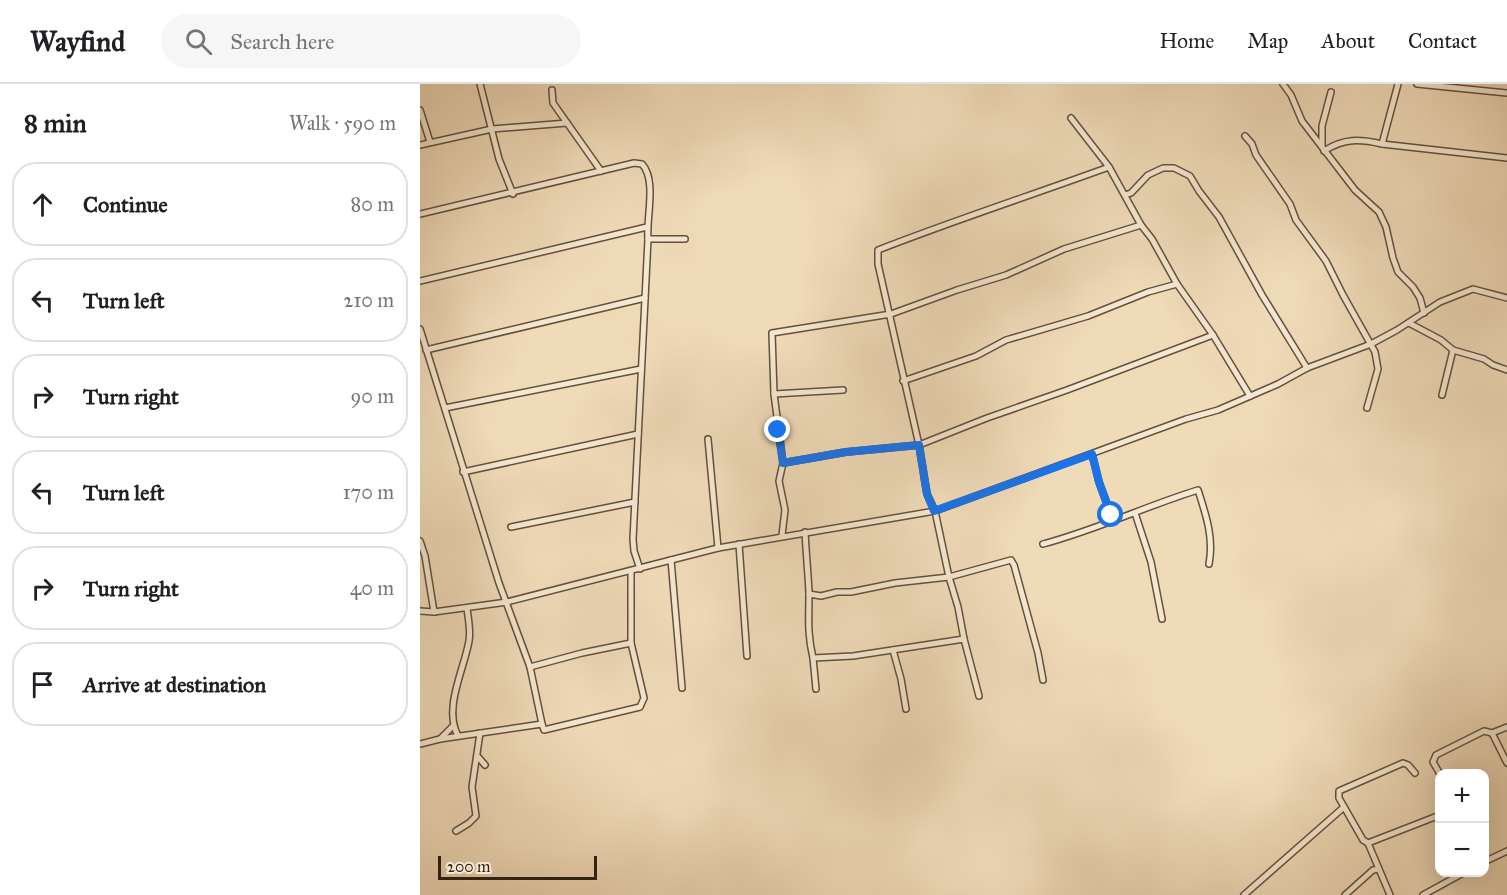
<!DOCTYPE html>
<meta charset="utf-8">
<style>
:root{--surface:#fff;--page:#f6f6f6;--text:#202124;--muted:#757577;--line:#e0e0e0}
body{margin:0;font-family:"IM FELL Great Primer",serif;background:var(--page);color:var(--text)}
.controls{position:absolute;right:18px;bottom:18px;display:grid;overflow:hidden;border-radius:12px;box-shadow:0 6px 24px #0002}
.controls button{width:54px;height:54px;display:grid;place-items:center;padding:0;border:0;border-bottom:2px solid var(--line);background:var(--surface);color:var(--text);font:30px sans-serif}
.scale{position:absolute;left:18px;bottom:15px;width:159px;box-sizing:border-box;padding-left:6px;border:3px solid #352212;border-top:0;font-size:16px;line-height:21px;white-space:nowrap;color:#352212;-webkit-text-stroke:4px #f5e8d2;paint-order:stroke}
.stop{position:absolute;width:18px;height:18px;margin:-14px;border:4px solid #1a73e8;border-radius:50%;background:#fff}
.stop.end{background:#1a73e8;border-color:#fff;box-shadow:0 2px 6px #0008}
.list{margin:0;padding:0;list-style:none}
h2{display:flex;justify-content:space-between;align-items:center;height:78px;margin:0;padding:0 24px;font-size:26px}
h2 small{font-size:20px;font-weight:400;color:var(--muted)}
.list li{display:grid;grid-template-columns:39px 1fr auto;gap:18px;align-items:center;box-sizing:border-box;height:84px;margin:0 12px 12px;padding:0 12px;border:2px solid var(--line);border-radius:24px}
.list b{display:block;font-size:22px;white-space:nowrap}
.list em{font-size:20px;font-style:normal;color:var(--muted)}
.icon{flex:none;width:33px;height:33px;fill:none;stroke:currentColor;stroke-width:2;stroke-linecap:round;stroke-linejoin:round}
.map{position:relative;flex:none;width:1087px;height:811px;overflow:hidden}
header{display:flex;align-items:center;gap:36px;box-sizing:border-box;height:84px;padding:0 30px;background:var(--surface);border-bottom:2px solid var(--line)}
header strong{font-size:28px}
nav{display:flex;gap:33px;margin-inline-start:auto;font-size:21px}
.search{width:420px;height:54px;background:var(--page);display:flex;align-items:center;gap:15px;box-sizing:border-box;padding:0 21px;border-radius:33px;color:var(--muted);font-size:22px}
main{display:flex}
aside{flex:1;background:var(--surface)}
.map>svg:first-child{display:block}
</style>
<header>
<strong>Wayfind</strong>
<div class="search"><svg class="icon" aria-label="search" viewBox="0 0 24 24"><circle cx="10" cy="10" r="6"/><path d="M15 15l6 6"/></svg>Search here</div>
<nav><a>Home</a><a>Map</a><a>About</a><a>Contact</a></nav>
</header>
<main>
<aside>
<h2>8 min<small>Walk · 590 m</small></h2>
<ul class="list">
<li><svg class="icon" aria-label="ahead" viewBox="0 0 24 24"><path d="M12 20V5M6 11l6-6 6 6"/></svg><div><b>Continue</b></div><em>80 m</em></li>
<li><svg class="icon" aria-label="left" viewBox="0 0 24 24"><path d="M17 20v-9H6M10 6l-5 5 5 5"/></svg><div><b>Turn left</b></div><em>210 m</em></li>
<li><svg class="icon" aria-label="right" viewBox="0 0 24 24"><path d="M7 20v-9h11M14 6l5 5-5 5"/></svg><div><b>Turn right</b></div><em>90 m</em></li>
<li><svg class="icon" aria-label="left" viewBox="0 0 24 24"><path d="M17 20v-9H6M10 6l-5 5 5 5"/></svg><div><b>Turn left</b></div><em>170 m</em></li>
<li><svg class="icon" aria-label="right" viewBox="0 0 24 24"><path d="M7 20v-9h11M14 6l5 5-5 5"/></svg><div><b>Turn right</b></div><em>40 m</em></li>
<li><svg class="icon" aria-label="arrive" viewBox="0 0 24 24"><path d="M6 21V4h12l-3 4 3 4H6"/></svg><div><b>Arrive at destination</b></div></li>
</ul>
</aside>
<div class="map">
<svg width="1087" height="811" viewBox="0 0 1087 811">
<rect width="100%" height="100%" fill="#f0dbb9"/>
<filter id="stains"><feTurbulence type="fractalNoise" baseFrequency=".00333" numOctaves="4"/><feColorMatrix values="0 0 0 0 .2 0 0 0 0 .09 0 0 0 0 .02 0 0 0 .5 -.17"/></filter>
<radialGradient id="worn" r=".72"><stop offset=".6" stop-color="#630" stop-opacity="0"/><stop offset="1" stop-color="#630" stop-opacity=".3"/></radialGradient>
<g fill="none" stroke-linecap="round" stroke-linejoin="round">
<g stroke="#64503c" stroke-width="8">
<g id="minor">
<polyline points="60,0 79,75 93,110"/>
<polyline points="863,0 871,11 882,37 935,106 959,128 966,143 973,174 978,188 993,203 1000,214 1004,229"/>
<polyline points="997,0 1087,9"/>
<polyline points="132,6 133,19 181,87"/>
<polyline points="0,26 10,58"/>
<polyline points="651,34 689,83 721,141 732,155 757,200 793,251 830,312"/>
<polyline points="825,52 832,60 836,71 870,120 876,136 906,177 923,211 955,268 958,285 947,324"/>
<polyline points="962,60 978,0"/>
<polyline points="0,61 72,45 147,39"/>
<polyline points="902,62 902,42 911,8"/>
<path d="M904,67C924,54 940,55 962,60L1087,74"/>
<polyline points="705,111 711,109 728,91 743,84 754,84 770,92 779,107 799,133 842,211 887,284"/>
<path d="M0,130L214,79L222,80C237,96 226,134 228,155L213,455L214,467L220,485"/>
<polyline points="228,155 265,155"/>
<polyline points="0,197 227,143"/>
<polyline points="989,239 1021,256 1033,266"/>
<polyline points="0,245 79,499 110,583 122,640"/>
<polyline points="6,266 225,214"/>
<polyline points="483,297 556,272 586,256 668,232 728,208 757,200"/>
<polyline points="354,310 423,306"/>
<polyline points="1022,311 1033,266 1064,275 1073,281 1087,286"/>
<polyline points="25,324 221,285"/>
<polyline points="288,355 298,464"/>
<polyline points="672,370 679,398 693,436"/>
<polyline points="363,379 426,368 499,361 567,334 647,306 793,251"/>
<polyline points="43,388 218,350"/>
<polyline points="715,429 731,478 742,535"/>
<polyline points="91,443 215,418"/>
<path d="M385,448C386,468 388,488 389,509C389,533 387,549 393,574L433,572L544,555L538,523L529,493L515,427L507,410L499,361L458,180V166C535,136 612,111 689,83"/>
<polyline points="362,451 365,426 359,397 363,379 354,310 352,249 471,230 537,206 586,191 644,165 721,141"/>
<polyline points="0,457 5,472 14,528"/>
<polyline points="319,460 327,572"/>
<path d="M623,460C676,446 726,422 778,406C786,431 794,454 789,480"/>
<polyline points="251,476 262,604"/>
<polyline points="389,510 401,512 417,508 431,508 475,499 529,493 591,476 594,481 618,569 623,596"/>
<polyline points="0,527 14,528 87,518 298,464 515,427 766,335 798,326 858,300 887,284 951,260 977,246 1020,218 1053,205 1087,214"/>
<polyline points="544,555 559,612"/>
<polyline points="473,566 481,595 486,625"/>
<polyline points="393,574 396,605"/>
<polyline points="110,583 162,569 211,559"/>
<polyline points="1072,649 1087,679"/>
<path d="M38,652C23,624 44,586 49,557C51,546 48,534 47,524"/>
<polyline points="20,655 122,640 124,646 220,623 224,614 211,559 211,487"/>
<polyline points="0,660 20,655 33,642"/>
<polyline points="58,673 65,681"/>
<polyline points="995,689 988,681 983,679 919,707 919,714 943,756 948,759 1020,731"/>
<polyline points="1020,690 1013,678 1016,671 1064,647 1072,649 1087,643"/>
<polyline points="36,747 49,739 56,732 52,703 60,649"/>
<polyline points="1064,778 1087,767"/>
<polyline points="959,785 970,811"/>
<polyline points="824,811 924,723"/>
<polyline points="925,811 953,786 959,785 948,759"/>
<polyline points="1003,811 1045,788"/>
</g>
</g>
<use href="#minor" stroke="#f5e8d2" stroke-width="5"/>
</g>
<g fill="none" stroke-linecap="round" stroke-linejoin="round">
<polyline stroke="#1a73e8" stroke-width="8" points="358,346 363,379 426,368 499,361 507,410 514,427 672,370 679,398 691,431"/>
</g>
<rect width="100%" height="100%" filter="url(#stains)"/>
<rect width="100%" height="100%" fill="url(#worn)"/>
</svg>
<div class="controls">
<button>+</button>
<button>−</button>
</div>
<div class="scale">200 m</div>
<div class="stop" style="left:691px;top:431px"></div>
<div class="stop end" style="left:358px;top:346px"></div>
</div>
</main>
